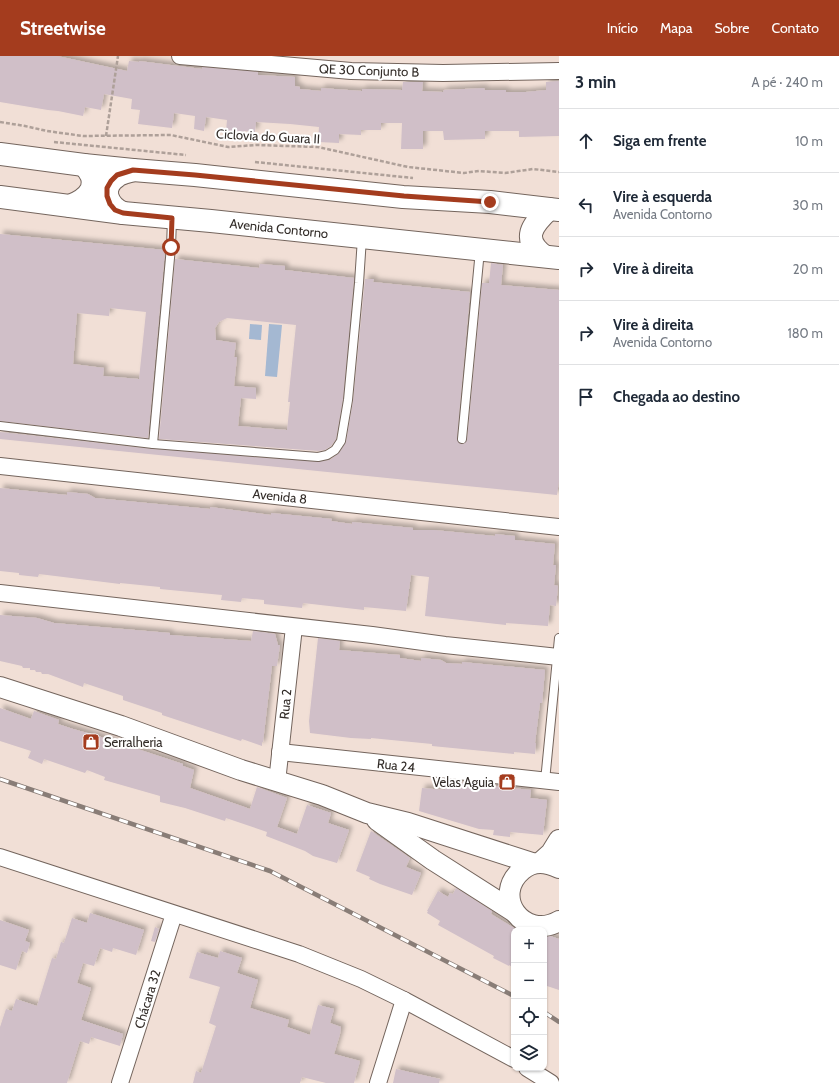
<!DOCTYPE html>
<html lang="pt">
<meta charset="utf-8">
<style>
:root{--surface:#fff;--page:#f2f2f3;--text:#1f2937;--muted:#747a83;--line:#e0e1e3;--accent:#a43c1e}
body{margin:0;font-family:Cabin,sans-serif;background:var(--page);color:var(--text)}
.controls{position:absolute;right:12px;bottom:12px;display:grid;overflow:hidden;border-radius:8px;box-shadow:0 1px 3px #0004}
.controls button{width:36px;height:36px;display:grid;place-items:center;padding:0;border:0;border-bottom:1px solid var(--line);background:var(--surface);color:var(--text);font:20px sans-serif}
.stop{position:absolute;width:12px;height:12px;margin:-9px;border:3px solid #a43c1e;border-radius:50%;background:#fff}
.stop.end{background:#a43c1e;border-color:#fff;box-shadow:0 1px 4px #0008}
.list{margin:0;padding:0;list-style:none}
h2{display:flex;justify-content:space-between;align-items:center;height:52px;margin:0;padding:0 16px;font-size:17px}
h2 small{font-size:13px;font-weight:400;color:var(--muted)}
.list li{display:grid;grid-template-columns:26px 1fr auto;gap:12px;align-items:center;box-sizing:border-box;height:64px;padding:0 16px;border-top:1px solid var(--line)}
.list b{display:block;font-size:15px;white-space:nowrap}
.list p{margin:0;font-size:13px;white-space:nowrap;color:var(--muted)}
.list em{font-size:13px;font-style:normal;color:var(--muted)}
.icon{flex:none;width:22px;height:22px;fill:none;stroke:currentColor;stroke-width:2;stroke-linecap:round;stroke-linejoin:round}
.map{position:relative;flex:none;width:559px;height:1027px;overflow:hidden}
header{display:flex;align-items:center;gap:24px;box-sizing:border-box;height:56px;padding:0 20px;background:var(--accent);color:#fff}
header strong{font-size:19px}
nav{display:flex;gap:22px;margin-inline-start:auto;font-size:14px}
main{display:flex}
aside{flex:1;background:var(--surface)}
.map>svg:first-child{display:block}
</style>
<header>
<strong>Streetwise</strong>
<nav><a>Início</a><a>Mapa</a><a>Sobre</a><a>Contato</a></nav>
</header>
<main>
<div class="map">
<svg width="559" height="1027" viewBox="0 0 559 1027">
<defs>
<filter id="shadow"><feDropShadow dx="3.5" dy="-3.5" stdDeviation="2" flood-color="#0004"/></filter>
</defs>
<rect width="100%" height="100%" fill="#f1dfd6"/>
<g fill="#a4b8d2">
<polygon points="250,268 262,269 261,284 249,283"/>
<polygon points="269,268 282,269 277,321 265,320"/>
</g>
<g fill="#d0bfc8" fill-rule="evenodd" filter="url(#shadow)">
<polygon points="0,0 57,0 127,15 129,5 139,6 139,5 202,13 202,11 258,16 258,19 295,21 295,30 300,31 300,33 321,35 321,32 362,35 362,33 402,34 403,26 423,26 422,35 443,36 444,34 484,32 485,34 506,34 506,36 526,36 546,34 546,26 559,25 559,80 519,81 519,75 485,75 485,83 444,84 443,75 423,75 423,93 401,93 402,67 381,67 381,74 361,74 361,79 339,78 339,87 318,86 319,71 290,68 256,66 255,76 244,75 244,76 226,75 227,64 206,61 204,75 194,73 195,60 174,57 172,72 138,68 140,54 131,53 132,43 104,38 101,54 85,51 83,60 58,55 48,54 0,46"/>
<path d="M0,178L165,194L148,382L0,365ZM110,252L146,256L139,323L103,320L104,312L73,308L77,257L109,260Z"/>
<path d="M175,203L259,212L260,208L285,210V214L354,222L343,343L336,383L331,390L325,394L318,395L159,383ZM227,262L296,269L288,346H290L287,374L238,370L241,342L256,343V332L234,330L237,301H234L236,287L216,284L215,272L219,266Z"/>
<polygon points="491,207 503,209 501,229 559,234 559,424 557,439 0,383 0,376 152,393 318,406 330,404 339,397 346,386 353,345 365,223 374,223 373,226 470,236 457,382 459,387 464,388 467,384 482,227 489,227"/>
<polygon points="0,432 67,439 67,436 88,438 95,442 210,453 210,451 271,459 271,457 312,461 332,463 331,465 352,468 352,466 413,472 413,474 434,474 495,480 495,478 515,480 515,484 555,488 553,509 556,509 554,529 558,530 556,550 550,549 548,570 506,567 506,569 425,560 429,521 411,519 406,555 364,551 364,554 303,547 302,552 264,548 264,544 242,542 241,546 221,544 222,539 160,533 160,531 120,527 120,528 39,518 38,521 19,519 19,517 0,515"/>
<polygon points="0,559 37,562 54,567 170,577 170,579 251,585 253,575 275,578 278,589 280,589 277,610 272,610 263,686 262,686 262,690 242,683 241,685 162,659 162,657 123,644 123,640 84,627 83,631 48,618 42,618 41,616 36,616 35,614 30,614 30,612 23,612 22,610 0,605"/>
<polygon points="318,582 340,585 339,594 400,599 400,602 421,605 421,602 441,604 446,607 462,608 462,606 545,614 542,647 540,647 535,687 536,687 535,698 514,696 514,698 432,690 432,688 371,682 371,683 351,682 310,677 309,665"/>
<polygon points="0,652 31,663 34,655 59,664 58,668 73,673 98,680 183,708 183,710 194,714 190,732 250,753 257,731 287,742 277,771 297,778 307,749 331,757 328,767 349,774 337,807 313,800 305,795 266,780 267,776 226,762 225,765 185,752 160,746 160,740 104,724 105,721 87,714 85,717 44,703 42,708 28,702 31,695 0,685"/>
<polygon points="445,725 531,734 530,742 547,744 543,779 510,776 510,781 493,779 494,774 479,773 419,755 422,732 445,734"/>
<polygon points="371,775 410,802 406,811 421,817 412,839 380,828 369,823 370,821 356,815"/>
<polygon points="456,832 492,855 491,858 514,872 514,912 509,909 509,910 493,902 494,900 438,869 440,865 427,857 428,855 427,855 438,835 448,841 450,837 453,838"/>
<polygon points="90,857 144,874 136,899 113,892 112,896 100,892 94,910 83,907 77,927 91,932 81,964 123,978 120,990 91,981 89,988 80,985 67,1027 0,1027 0,971 6,953 12,955 16,943 37,950 52,902 56,903 61,886 64,887 72,862 87,867"/>
<polygon points="0,864 29,874 25,885 30,887 27,897 22,895 16,914 0,909"/>
<polygon points="155,871 159,873 155,886 151,885"/>
<polygon points="550,880 559,883 559,934 544,929 544,881"/>
<polygon points="220,895 242,902 237,917 258,924 250,952 289,964 287,971 310,979 318,949 334,953 330,967 341,971 340,978 334,998 360,1005 354,1027 326,1027 302,1021 300,1027 193,1027 196,1015 201,1017 216,970 209,967 220,931 189,922 197,896 218,902"/>
<polygon points="396,1013 440,1023 439,1027 393,1027"/>
</g>
<g fill="none" stroke-linecap="round" stroke-linejoin="round">
<g stroke="#74655d" stroke-width="10">
<g id="service">
<polyline points="0,370 153,388 318,401 327,399 335,394 341,385 348,344 359,227 362,182"/>
<polyline points="462,383 480,194"/>
<polyline points="153,388 171,191 172,163"/>
<polyline points="545,725 559,582"/>
</g>
</g>
<g stroke="#74655d" stroke-width="18">
<g id="minor">
<polyline points="180,0 351,15 443,17 559,15"/>
<polyline points="0,410 559,471"/>
<polyline points="0,537 372,579 445,589 559,601"/>
<polyline points="280,696 559,726"/>
<polyline points="277,726 294,571"/>
<polyline points="0,801 299,898 361,923 404,944 514,1003"/>
<polyline points="527,1012 551,1027"/>
<polyline points="120,1027 174,858"/>
<polyline points="378,1027 404,944"/>
</g>
</g>
<g stroke="#74655d" stroke-width="22">
<g id="tertiary">
<polyline points="0,631 121,670 241,714 322,739 367,757 408,767 532,807"/>
<polyline points="377,764 433,804 513,855"/>
<polyline points="541,806 551,797 559,784"/>
<path d="M559,812C546,806 534,804 522,814C491,840 523,885 559,865"/>
</g>
</g>
<g stroke="#74655d" stroke-width="24">
<g id="secondary">
<polyline points="0,98 84,109 133,114 195,119 403,141 490,146 559,154"/>
<polyline points="0,141 123,157 211,165 559,202"/>
<path d="M70,150C90,142 102,128 84,109"/>
<path d="M123,157C107,150 100,132 116,121C120,117 128,116 133,114"/>
<path d="M544,200C521,183 532,169 549,153"/>
</g>
</g>
<g stroke="#aea099" stroke-width="2.5" stroke-dasharray="4 2" stroke-linecap="butt">
<polyline points="0,66 25,70 47,75 83,80 171,79 228,91 256,89 318,91 408,111 464,117 479,115 505,117 533,113 559,116"/>
<polyline points="106,80 118,0"/>
<polyline points="54,86 186,99"/>
<polyline points="255,106 413,122"/>
</g>
<use href="#service" stroke="#fff" stroke-width="8"/>
<use href="#minor" stroke="#fff" stroke-width="16"/>
<use href="#tertiary" stroke="#fff" stroke-width="20"/>
<use href="#secondary" stroke="#fff" stroke-width="22"/>
<g stroke="#897d77" stroke-width="4.5">
<g id="rail">
<polyline points="0,723 270,815 514,940"/>
<polyline points="544,956 559,966"/>
</g>
</g>
<use href="#rail" stroke="#fff" stroke-width="3" stroke-dasharray="9" stroke-linecap="butt"/>
</g>
<g fill="none" stroke-linecap="round" stroke-linejoin="round">
<polyline stroke="#a43c1e" stroke-width="5" points="171,191 172,162 123,157 115,154 110,148 107,140 107,132 111,125 117,119 133,114 195,119 404,140 490,146"/>
</g>
<defs>
<g id="shop-square" transform="scale(0.9)"><rect x="-9" y="-9" width="18" height="18" rx="4" fill="#a43c1e" stroke="#fff"/><path d="M-5-2.5h2.3a2.7 3.5 0 0 1 5.4 0H5L5.5 6h-11ZM-1.5-2.5h3a1.5 2.3 0 0 0-3 0Z" fill="#fff"/></g>
</defs>
<g fill-rule="evenodd">
<use href="#shop-square" x="91" y="686"/>
<use href="#shop-square" x="507" y="726"/>
</g>
<g text-anchor="middle" stroke-width="4" stroke-linejoin="round" paint-order="stroke">
<g font-size="13" fill="#332d29" stroke="#fff">
<text transform="translate(369 14) rotate(2)" y="5">QE 30 Conjunto B</text>
<text transform="translate(268 80) rotate(3)" y="5">Ciclovia do Guara II</text>
<text transform="translate(279 172) rotate(6)" y="5">Avenida Contorno</text>
<text transform="translate(280 440) rotate(6)" y="5">Avenida 8</text>
<text transform="translate(285 648) rotate(-84)" y="5">Rua 2</text>
<text transform="translate(396 709) rotate(6)" y="5">Rua 24</text>
<text transform="translate(147 943) rotate(-73)" y="5">Chácara 32</text>
</g>
<g font-size="13" fill="#332d29" stroke="#fff" text-anchor="start">
<text x="104" y="691">Serralheria</text>
<text x="494" y="731" text-anchor="end">Velas Aguia</text>
</g>
</g>
</svg>
<div class="controls">
<button>+</button>
<button>−</button>
<button><svg class="icon" aria-label="locate" viewBox="0 0 24 24"><circle cx="12" cy="12" r="6"/><path d="M12 2v4M12 18v4M2 12h4M18 12h4"/></svg></button>
<button><svg class="icon" aria-label="layers" viewBox="0 0 24 24"><path d="M12 4l9 5-9 5-9-5zM3 14l9 5 9-5"/></svg></button>
</div>
<div class="stop" style="left:171px;top:191px"></div>
<div class="stop end" style="left:490px;top:146px"></div>
</div>
<aside>
<h2>3 min<small>A pé · 240 m</small></h2>
<ul class="list">
<li><svg class="icon" aria-label="ahead" viewBox="0 0 24 24"><path d="M12 20V5M6 11l6-6 6 6"/></svg><div><b>Siga em frente</b></div><em>10 m</em></li>
<li><svg class="icon" aria-label="left" viewBox="0 0 24 24"><path d="M17 20v-9H6M10 6l-5 5 5 5"/></svg><div><b>Vire à esquerda</b><p>Avenida Contorno</p></div><em>30 m</em></li>
<li><svg class="icon" aria-label="right" viewBox="0 0 24 24"><path d="M7 20v-9h11M14 6l5 5-5 5"/></svg><div><b>Vire à direita</b></div><em>20 m</em></li>
<li><svg class="icon" aria-label="right" viewBox="0 0 24 24"><path d="M7 20v-9h11M14 6l5 5-5 5"/></svg><div><b>Vire à direita</b><p>Avenida Contorno</p></div><em>180 m</em></li>
<li><svg class="icon" aria-label="arrive" viewBox="0 0 24 24"><path d="M6 21V4h12l-3 4 3 4H6"/></svg><div><b>Chegada ao destino</b></div></li>
</ul>
</aside>
</main>
